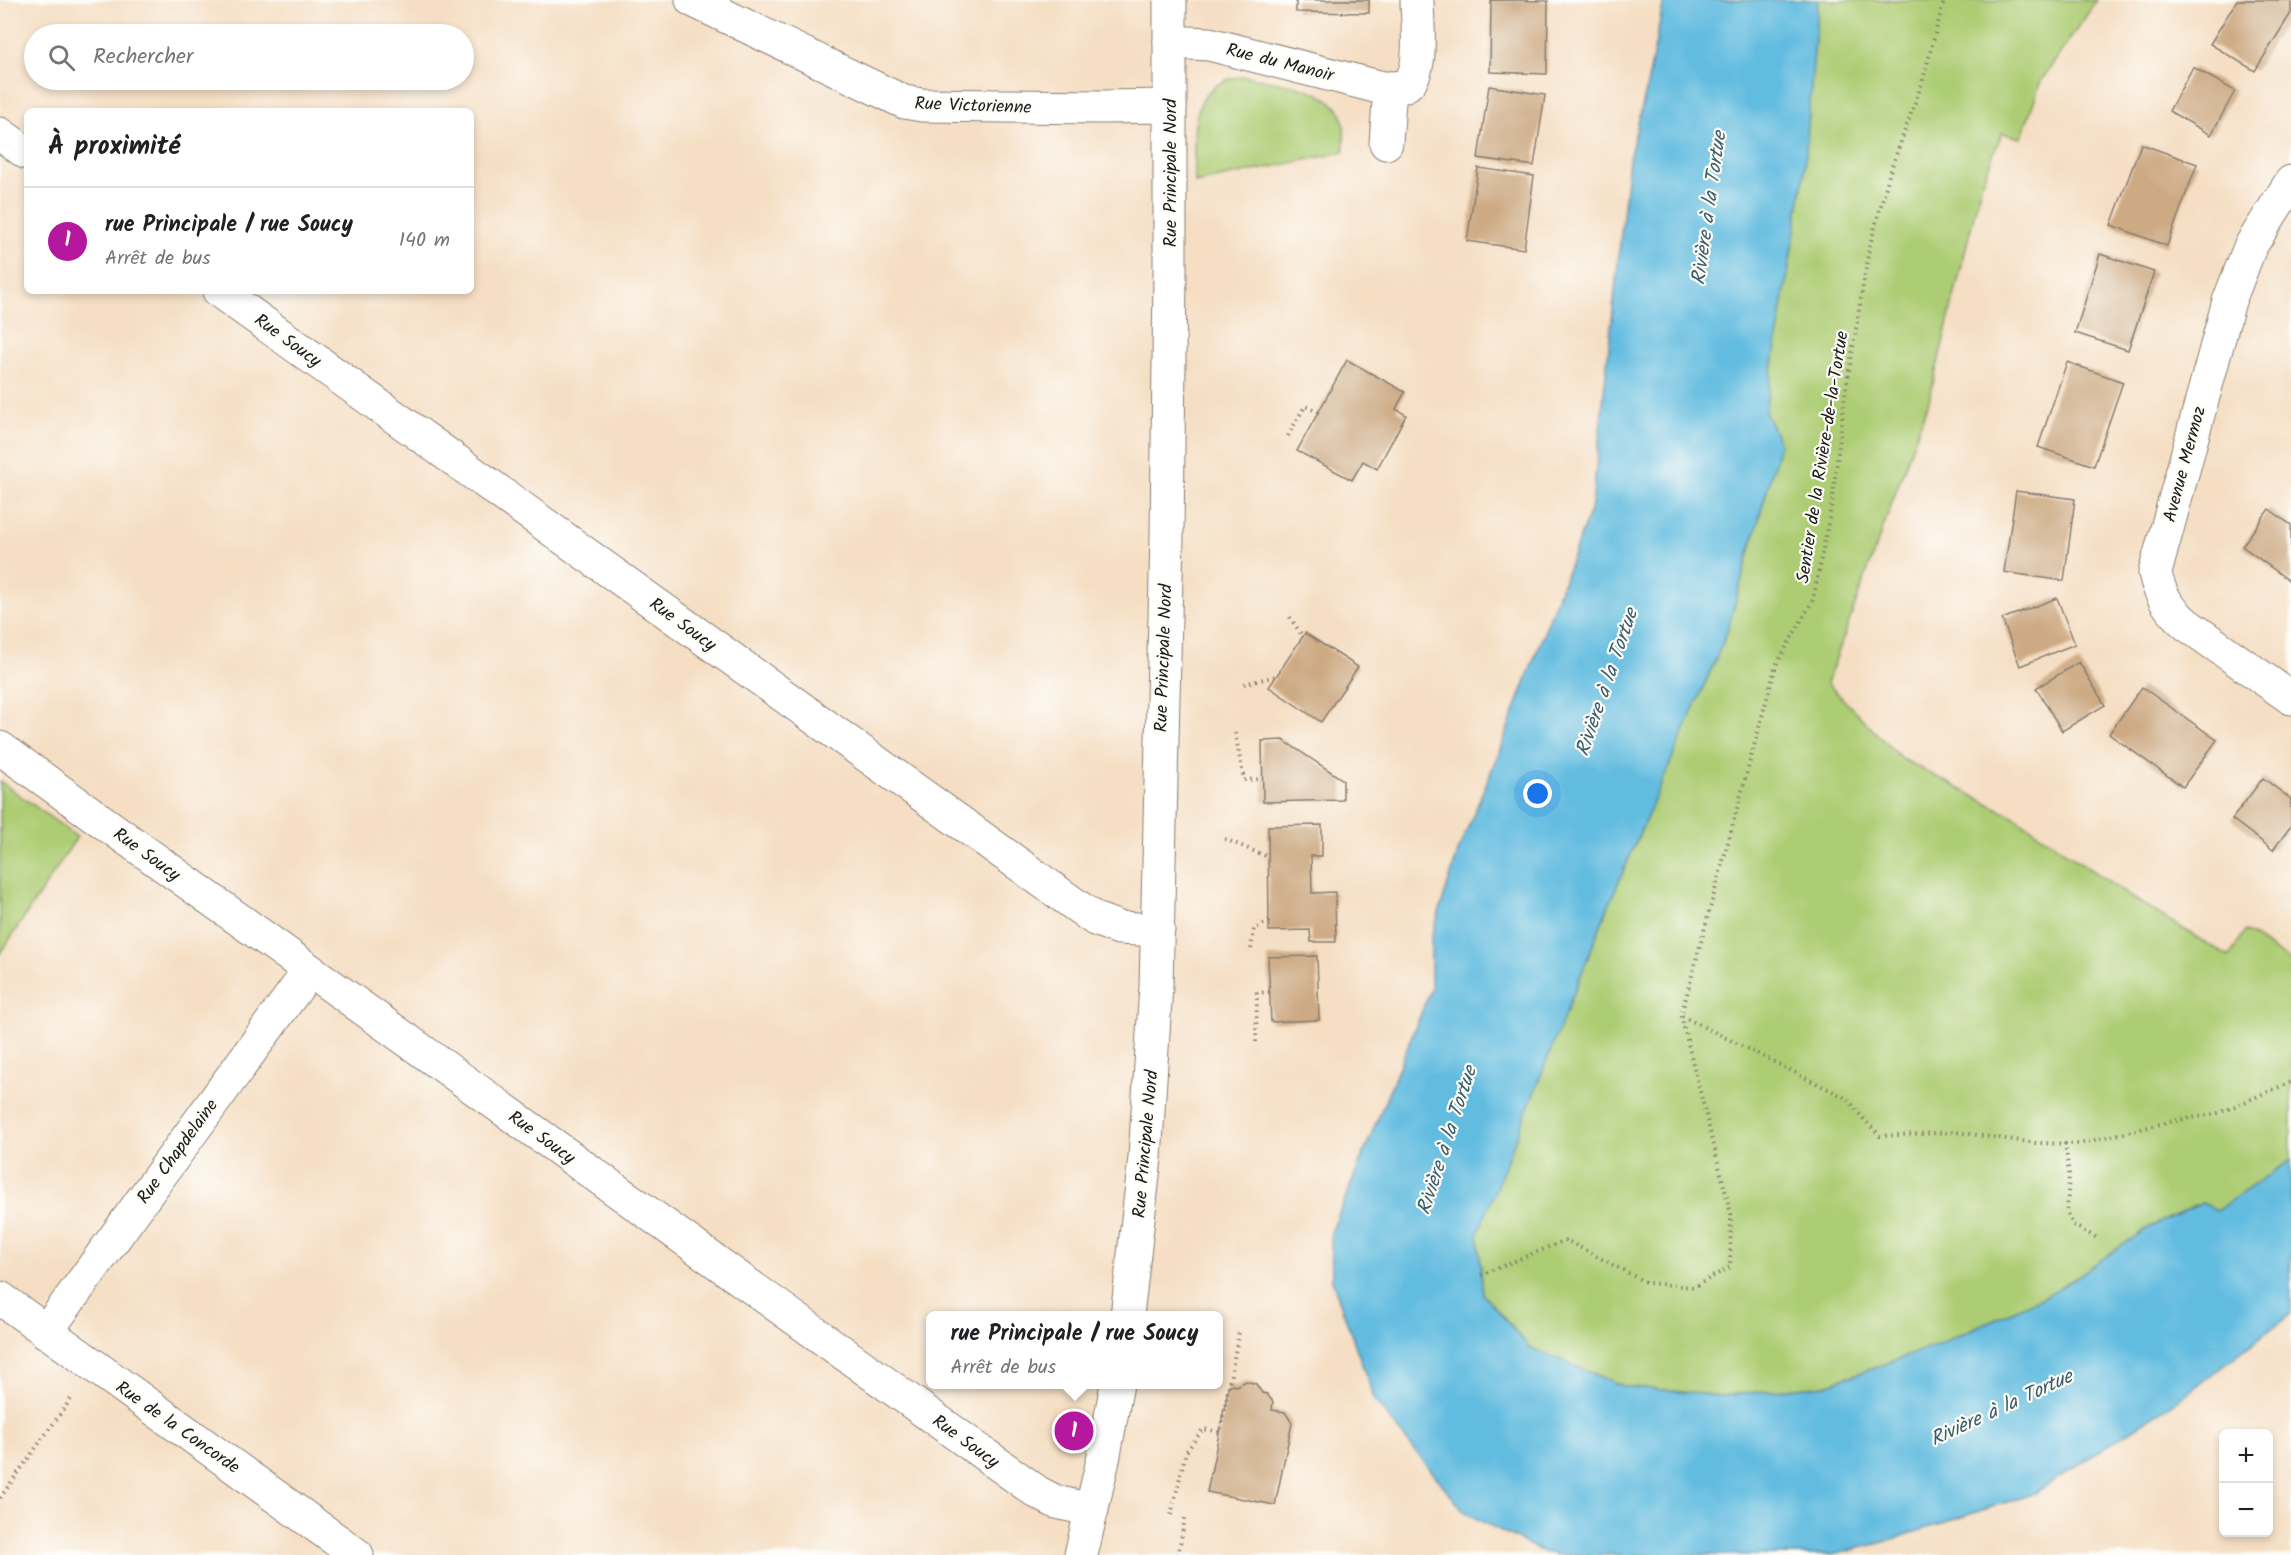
<!DOCTYPE html>
<html lang="fr">
<meta charset="utf-8">
<style>
:root{--surface:#fff;--page:#f6f6f6;--text:#202124;--muted:#757577;--line:#e0e0e0;--accent:#b5179e}
body{margin:0;font-family:Kalam,sans-serif;background:var(--page);color:var(--text)}
.controls{position:absolute;right:18px;bottom:18px;display:grid;overflow:hidden;border-radius:9px;box-shadow:0 3px 9px #0003}
.controls button{width:54px;height:54px;display:grid;place-items:center;padding:0;border:0;border-bottom:2px solid var(--line);background:var(--surface);color:var(--text);font:30px sans-serif}
.you{position:absolute;left:1538px;top:794px;width:21px;height:21px;margin:-15px;border:4px solid #fff;border-radius:50%;background:#1a73e8;box-shadow:0 0 0 9px #1a73e833}
.badge{display:grid;place-items:center;width:39px;height:39px;border-radius:50%;background:var(--accent);color:#fff;font-size:20px;font-weight:700}
.pin{position:absolute;translate:-50% -50%;border:3px solid #fff;box-shadow:0 2px 6px #0006}
.popup{position:absolute;left:926px;top:1311px;width:297px;height:78px;box-sizing:border-box;display:grid;place-content:center;border-radius:9px;background:var(--surface);filter:drop-shadow(0 2px 4px #0005);font-size:20px;white-space:nowrap;color:var(--muted)}
.popup b{font-size:22px;color:var(--text)}
.popup::after{content:'';position:absolute;left:50%;top:100%;margin-left:-12px;border:12px solid transparent;border-top-color:var(--surface)}
.list{margin:0;padding:0;list-style:none}
h2{display:flex;justify-content:space-between;align-items:center;height:78px;margin:0;padding:0 24px;font-size:26px}
h2 small{font-size:20px;font-weight:400;color:var(--muted)}
.list li{display:grid;grid-template-columns:39px 1fr auto;gap:18px;align-items:center;box-sizing:border-box;height:108px;padding:0 24px;border-top:2px solid var(--line)}
.list b{display:block;font-size:22px;white-space:nowrap}
.list p{margin:0;font-size:20px;white-space:nowrap;color:var(--muted)}
.list em{font-size:20px;font-style:normal;color:var(--muted)}
.icon{flex:none;width:33px;height:33px;fill:none;stroke:currentColor;stroke-width:2;stroke-linecap:round;stroke-linejoin:round}
.map{position:relative;flex:none;width:2291px;height:1555px;overflow:hidden}
.search{position:absolute;background:var(--surface);box-shadow:0 3px 9px #0003;left:24px;top:24px;width:450px;height:66px;display:flex;align-items:center;gap:15px;box-sizing:border-box;padding:0 21px;border-radius:33px;color:var(--muted);font-size:22px}
.panel{position:absolute;background:var(--surface);box-shadow:0 3px 9px #0003;left:24px;top:108px;width:450px;height:186px;border-radius:9px}
.map>svg:first-child{display:block}
</style>
<div class="map">
<svg width="2291" height="1555" viewBox="0 0 2291 1555">
<rect width="100%" height="100%" fill="#fdfcf7"/>
<filter id="ink" filterUnits="userSpaceOnUse"><feTurbulence type="fractalNoise" baseFrequency=".0167" numOctaves="2"/><feDisplacementMap in="SourceGraphic" scale="12" xChannelSelector="R" yChannelSelector="G"/><feConvolveMatrix kernelMatrix="1 2 1 2 8 2 1 2 1" color-interpolation-filters="sRGB"/></filter>
<filter id="wash" filterUnits="userSpaceOnUse"><feTurbulence type="fractalNoise" baseFrequency=".008" numOctaves="4" result="noise"/><feDisplacementMap in="SourceGraphic" scale="24" xChannelSelector="R" yChannelSelector="G"/><feGaussianBlur stdDeviation="1.35" result="paint"/><feColorMatrix in="noise" values="0 0 0 0 0 0 0 0 0 0 0 0 0 0 0 0 0 1.4 0 .05"/><feComposite in="paint" operator="in"/></filter>
<g filter="url(#wash)">
<rect width="100%" height="100%" fill="#f5dec3"/>
<g fill="#adcd75" stroke="#647448" stroke-width="1.5">
<polygon points="1818,0 2097,0 2041,81 2021,138 2002,133 1982,182 1929,400 1827,683 1902,759 2018,819 2126,894 2229,957 2245,931 2291,961 2291,1160 2217,1210 2202,1203 2148,1228 2054,1292 1935,1346 1826,1385 1721,1396 1623,1386 1529,1347 1483,1294 1477,1233 1612,897 1726,635 1780,444 1765,412 1804,175"/>
<path d="M1245,76C1273,82 1334,86 1343,119C1346,128 1343,142 1344,152L1195,183C1195,137 1183,83 1245,76Z"/>
<polygon points="0,781 77,837 0,954"/>
</g>
<polygon fill="#62bce0" stroke="#3f6c7e" stroke-width="1.5" points="1664,0 1818,0 1804,175 1765,412 1780,444 1726,635 1612,897 1478,1233 1483,1294 1529,1347 1623,1386 1721,1396 1826,1385 1935,1346 2054,1292 2148,1228 2202,1203 2217,1210 2291,1160 2291,1314 2181,1398 2035,1493 1884,1542 1832,1555 1559,1555 1543,1552 1465,1513 1375,1401 1332,1280 1331,1233 1431,989 1431,938 1459,849 1499,752 1592,505 1629,159 1646,91"/>
<g id="blocks">
<g fill="#cdaa84">
<polygon points="1296,0 1369,0 1369,13 1296,12"/>
<polygon points="1491,0 1548,1 1547,74 1490,72"/>
<polygon points="2237,0 2291,0 2291,13 2255,71 2210,44"/>
<polygon points="2193,67 2235,91 2211,135 2169,111"/>
<polygon points="1489,86 1545,95 1534,166 1478,158"/>
<polygon points="2141,144 2197,164 2167,246 2111,225"/>
<polygon points="1478,168 1534,176 1524,249 1467,241"/>
<polygon points="2100,254 2154,272 2128,350 2075,333"/>
<polygon points="1347,360 1405,392 1396,409 1406,415 1377,469 1363,461 1352,480 1297,451"/>
<polygon points="2067,362 2123,382 2094,466 2038,447"/>
<polygon points="2016,491 2075,499 2064,581 2004,572"/>
<polygon points="2269,509 2291,525 2291,582 2242,546"/>
<polygon points="2057,598 2075,644 2020,666 2002,619"/>
<polygon points="1305,633 1358,667 1321,722 1269,687"/>
<polygon points="2079,662 2105,705 2062,731 2036,688"/>
<polygon points="2142,687 2217,740 2183,787 2109,734"/>
<polygon points="1283,740 1343,780 1343,800 1263,802 1262,741"/>
<polygon points="2263,778 2291,799 2291,826 2273,850 2232,819"/>
<polygon points="1322,825 1322,856 1311,856 1312,893 1335,892 1336,942 1311,942 1310,930 1269,931 1268,826"/>
<polygon points="1317,956 1319,1020 1271,1022 1268,957"/>
<polygon points="1246,1381 1256,1384 1262,1393 1267,1394 1273,1402 1272,1410 1285,1412 1292,1423 1275,1505 1207,1492 1229,1385 1237,1386"/>
</g>
</g>
</g>
<g filter="url(#ink)">
<use href="#blocks" fill-opacity="0" stroke="#887d70" stroke-width="1.5"/>
<g fill="none" stroke-linecap="round" stroke-linejoin="round">
<g stroke="#887d70" stroke-width="35">
<g id="minor">
<polyline points="692,0 904,102 922,105 1102,107 1170,106"/>
<path d="M1170,42L1209,44L1383,88C1391,88 1399,89 1407,84C1424,71 1417,20 1417,0"/>
<polyline points="0,134 27,153"/>
<polyline points="1386,143 1390,88"/>
<path d="M2291,182L2250,247L2229,301L2155,573C2160,596 2169,609 2186,624L2291,698"/>
<polyline points="219,291 1095,919 1119,928 1158,930"/>
<polyline points="0,748 1037,1492 1056,1502 1092,1510"/>
<polyline points="0,1298 357,1555"/>
<polyline points="46,1332 309,971"/>
</g>
</g>
<g stroke="#887d70" stroke-width="35">
<g id="tertiary">
<polyline points="1127,1316 1145,1158 1156,986 1167,535 1170,273 1170,0"/>
<polyline points="1081,1555 1103,1460 1117,1384"/>
</g>
</g>
<g stroke="#887d70" stroke-width="4" stroke-dasharray="1.5 4.5" stroke-linecap="butt">
<polyline points="1288,436 1305,406 1318,412"/>
<polyline points="1290,617 1303,637"/>
<polyline points="1244,684 1276,676"/>
<polyline points="1235,733 1244,780 1263,779"/>
<polyline points="1225,839 1268,857"/>
<polyline points="1251,949 1254,929 1269,921"/>
<polyline points="1682,1016 1848,1099 1860,1115 1880,1136 1955,1132 2036,1143 2079,1144 2169,1122 2219,1113 2291,1082"/>
<polyline points="1256,1042 1257,993 1270,992"/>
<polyline points="2065,1143 2069,1174 2067,1212 2073,1225 2097,1238"/>
<polyline points="1481,1275 1566,1240 1647,1283 1694,1287 1730,1267 1731,1214 1681,1016 1776,665 1813,600 1832,503 1844,402 1869,249 1890,172 1922,83 1944,0"/>
<polyline points="0,1498 73,1396"/>
<polyline points="1171,1515 1186,1452 1203,1429 1220,1432 1239,1332"/>
<polyline points="1178,1555 1185,1518"/>
</g>
<use href="#minor" stroke="#fff" stroke-width="33"/>
<use href="#tertiary" stroke="#fff" stroke-width="33"/>
</g>
</g>
<g text-anchor="middle" stroke-width="4.5" stroke-linejoin="round" paint-order="stroke">
<g font-size="18" fill="#1c1c1c" stroke="#fdfcf7">
<text transform="translate(1280 62) rotate(14)" y="6">Rue du Manoir</text>
<text transform="translate(973 105) rotate(2)" y="6">Rue Victorienne</text>
<text transform="translate(1170 173) rotate(-90)" y="6">Rue Principale Nord</text>
<text transform="translate(288 340) rotate(36)" y="6">Rue Soucy</text>
<text transform="translate(1822 457) rotate(-81)" y="6">Sentier de la Rivière-de-la-Tortue</text>
<text transform="translate(2184 464) rotate(-75)" y="6">Avenue Mermoz</text>
<text transform="translate(683 624) rotate(36)" y="6">Rue Soucy</text>
<text transform="translate(1163 658) rotate(-88)" y="6">Rue Principale Nord</text>
<text transform="translate(147 854) rotate(36)" y="6">Rue Soucy</text>
<text transform="translate(542 1137) rotate(36)" y="6">Rue Soucy</text>
<text transform="translate(1145 1144) rotate(-85)" y="6">Rue Principale Nord</text>
<text transform="translate(177 1151) rotate(-54)" y="6">Rue Chapdelaine</text>
<text transform="translate(178 1427) rotate(35)" y="6">Rue de la Concorde</text>
<text transform="translate(966 1441) rotate(36)" y="6">Rue Soucy</text>
</g>
<g font-size="20" font-style="italic" fill="#385c6a" stroke="#fdfcf7">
<text transform="translate(1708 208) rotate(-82)" y="7">Rivière à la Tortue</text>
<text transform="translate(1606 682) rotate(-71)" y="7">Rivière à la Tortue</text>
<text transform="translate(1446 1140) rotate(-72)" y="7">Rivière à la Tortue</text>
<text transform="translate(2001 1407) rotate(-25)" y="7">Rivière à la Tortue</text>
</g>
</g>
</svg>
<div class="controls">
<button>+</button>
<button>−</button>
</div>
<div class="you"></div>
<div class="pin badge" style="left:1074px;top:1431px">1</div>
<div class="popup"><b>rue Principale / rue Soucy</b>Arrêt de bus</div>
<div class="search"><svg class="icon" aria-label="search" viewBox="0 0 24 24"><circle cx="10" cy="10" r="6"/><path d="M15 15l6 6"/></svg>Rechercher</div>
<section class="panel">
<h2>À proximité<small></small></h2>
<ul class="list">
<li><span class="badge">1</span><div><b>rue Principale / rue Soucy</b><p>Arrêt de bus</p></div><em>140 m</em></li>
</ul>
</section>
</div>
